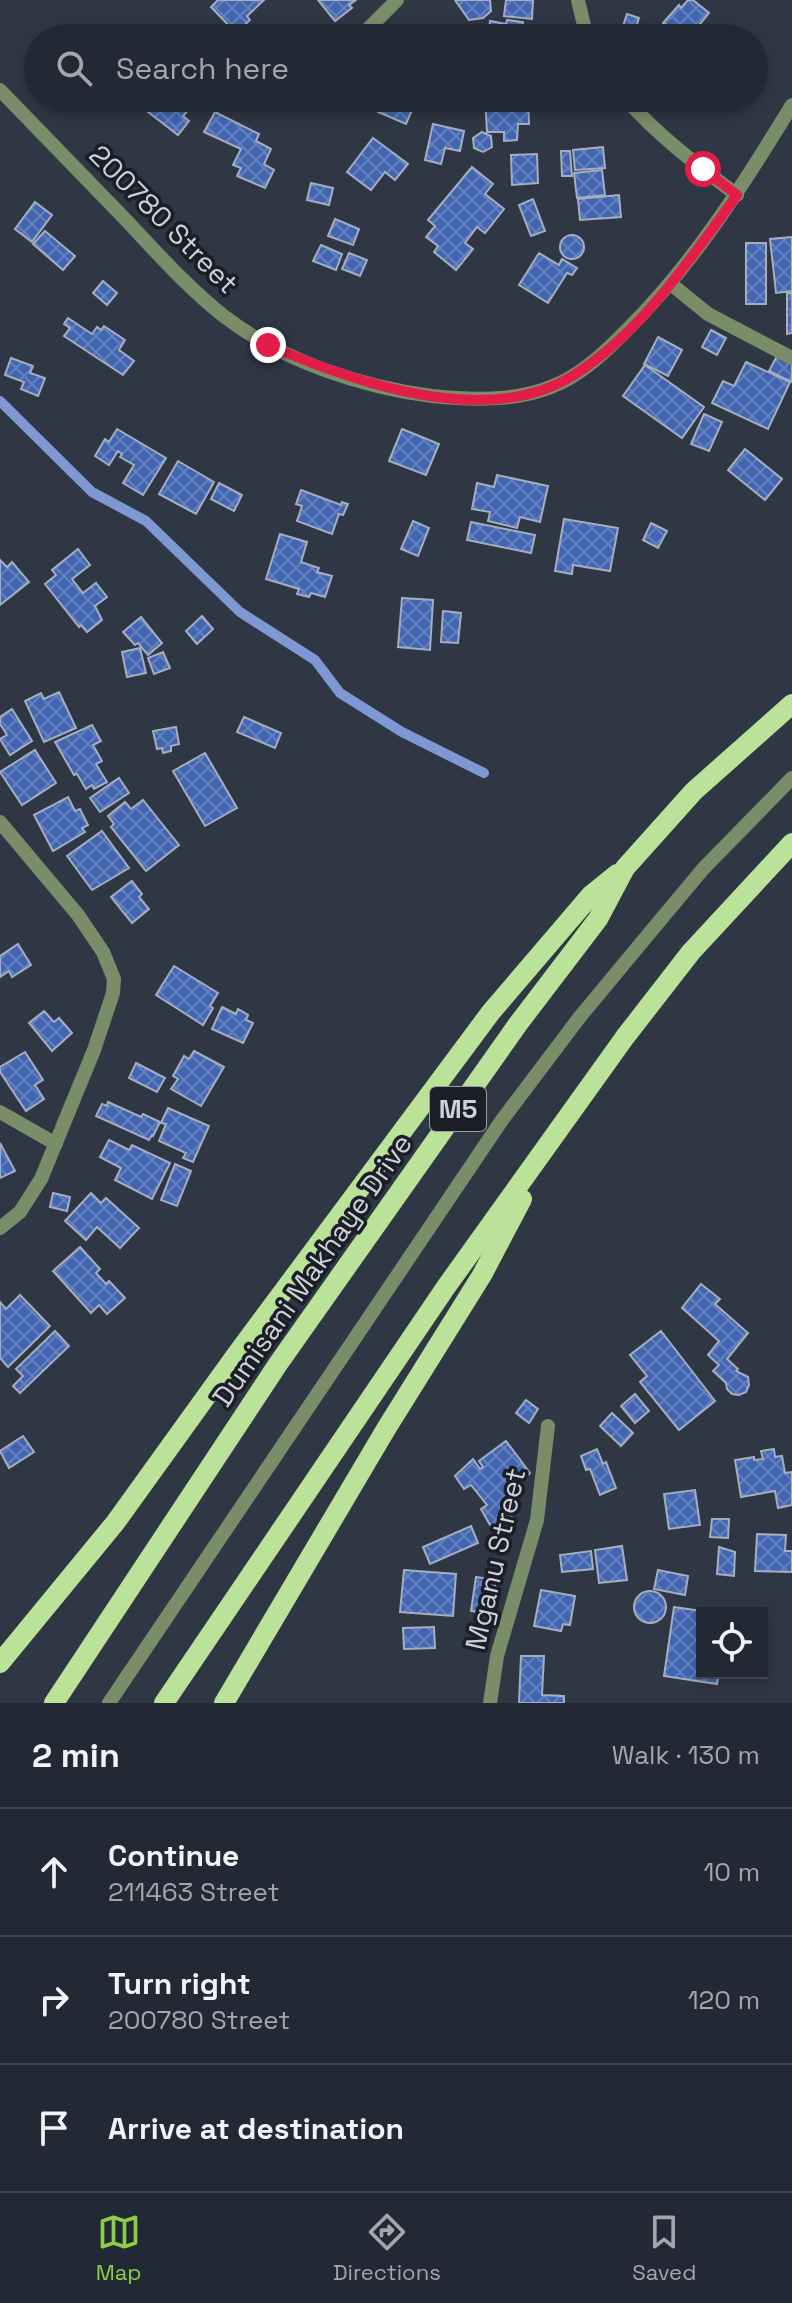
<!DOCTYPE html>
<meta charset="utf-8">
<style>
:root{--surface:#232934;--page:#2b313c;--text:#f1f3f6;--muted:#a3a6ac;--line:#40454f;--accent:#8cce45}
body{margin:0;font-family:"Space Grotesk",sans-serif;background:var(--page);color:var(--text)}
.controls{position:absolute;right:24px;bottom:24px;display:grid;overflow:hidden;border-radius:0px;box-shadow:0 4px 12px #0003}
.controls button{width:72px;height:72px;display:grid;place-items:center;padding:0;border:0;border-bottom:2px solid var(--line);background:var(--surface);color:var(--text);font:40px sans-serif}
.stop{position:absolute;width:24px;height:24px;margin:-18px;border:6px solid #e11d48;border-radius:50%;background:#fff}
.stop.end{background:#e11d48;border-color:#fff;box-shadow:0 2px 8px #0008}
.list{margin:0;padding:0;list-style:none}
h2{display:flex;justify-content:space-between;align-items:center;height:104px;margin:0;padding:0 32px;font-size:34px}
h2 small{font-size:26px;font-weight:400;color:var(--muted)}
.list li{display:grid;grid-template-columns:52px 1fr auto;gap:24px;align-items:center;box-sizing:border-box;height:128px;padding:0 32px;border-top:2px solid var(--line)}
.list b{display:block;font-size:30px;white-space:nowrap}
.list p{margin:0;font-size:26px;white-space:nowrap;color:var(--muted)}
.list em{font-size:26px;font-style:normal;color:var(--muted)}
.icon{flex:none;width:44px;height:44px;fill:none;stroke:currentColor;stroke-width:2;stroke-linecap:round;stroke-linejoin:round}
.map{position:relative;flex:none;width:792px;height:1703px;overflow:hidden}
.search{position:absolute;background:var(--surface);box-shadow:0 4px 12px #0003;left:24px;right:24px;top:24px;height:88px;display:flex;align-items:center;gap:20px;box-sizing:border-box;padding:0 28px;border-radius:44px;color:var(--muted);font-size:30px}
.sheet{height:488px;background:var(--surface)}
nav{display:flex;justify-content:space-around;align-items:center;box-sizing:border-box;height:112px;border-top:2px solid var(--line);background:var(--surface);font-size:22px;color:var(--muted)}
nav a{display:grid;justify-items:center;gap:4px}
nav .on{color:var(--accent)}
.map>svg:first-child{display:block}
</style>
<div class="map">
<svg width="792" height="1703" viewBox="0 0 792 1703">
<defs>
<pattern id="building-cross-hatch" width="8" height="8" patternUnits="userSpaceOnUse" patternTransform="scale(2)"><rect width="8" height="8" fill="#4165b0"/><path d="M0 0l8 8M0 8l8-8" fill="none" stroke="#6481be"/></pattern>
</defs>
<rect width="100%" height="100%" fill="#2f3745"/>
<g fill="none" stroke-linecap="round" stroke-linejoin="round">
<polyline stroke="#7d98d2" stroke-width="10" points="0,401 92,492 146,521 240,612 315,660 340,693 402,732 484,773"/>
</g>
<g fill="url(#building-cross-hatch)" stroke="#a5aec0" stroke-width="2">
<polygon points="218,0 264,0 247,16 250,20 236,33 211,7"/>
<polygon points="318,0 356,0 349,5 352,8 335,21"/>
<polygon points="455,0 490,0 491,11 483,18 469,20"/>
<polygon points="506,0 533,0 532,19 504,16"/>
<polygon points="688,0 693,0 709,13 700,24 706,30 699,38 656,38 667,25 663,23 679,5 681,8"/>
<polygon points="627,14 639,18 634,34 639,36 639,38 619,38"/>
<polygon points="507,20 523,22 521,38 488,38 490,21 506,24"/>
<polygon points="130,98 198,98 183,116 189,121 178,135"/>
<polygon points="384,98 411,98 416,101 406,124 378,112"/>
<polygon points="485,98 528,98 529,124 518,124 517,140 504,141 504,132 487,132"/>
<polygon points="215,112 259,134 256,141 271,149 264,164 274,170 265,188 237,176 241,168 233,165 241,149 204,132"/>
<polygon points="433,124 464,131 460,151 445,148 441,164 425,160"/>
<polygon points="482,132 491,136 492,147 483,152 474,148 473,138"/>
<polygon points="373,138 408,164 395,180 385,172 371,190 347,172"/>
<polygon points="603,147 605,168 575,170 573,150"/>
<polygon points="561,151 570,151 572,176 562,176"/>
<polygon points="537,154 538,183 512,185 511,155"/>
<polygon points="472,167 493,184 485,194 504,209 485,233 477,227 465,243 473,249 456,270 434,252 438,246 426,237 435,226 428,220"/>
<polygon points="602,170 605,195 577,198 574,173"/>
<polygon points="311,183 333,188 329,205 307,200"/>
<polygon points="619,195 621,217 580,220 578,199"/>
<polygon points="533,199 545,231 531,236 519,205"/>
<polygon points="35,202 52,215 32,242 15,229"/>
<polygon points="335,219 359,229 353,245 328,236"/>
<polygon points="45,231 75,256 63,270 33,244"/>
<circle cx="572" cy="247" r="12"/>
<polygon points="792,237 792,291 776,293 770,239"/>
<rect x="746" y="243" width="20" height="61"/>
<polygon points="321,245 342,254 336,270 313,261"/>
<polygon points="349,253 367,260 360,276 342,269"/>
<polygon points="539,253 559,265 562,259 577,268 572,275 567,273 548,303 519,285"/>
<polygon points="103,281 117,293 107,305 93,293"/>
<polygon points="787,293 792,293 792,333 787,334"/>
<polygon points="68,318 92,334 97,327 101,330 104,326 125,340 119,350 134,361 123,375 64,336 70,328 64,324"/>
<polygon points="711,330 726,338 717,355 702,347"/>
<polygon points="658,337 682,350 668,376 644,364"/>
<polygon points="778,354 792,361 792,382 769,371"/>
<polygon points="11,358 33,366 30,373 45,378 38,396 21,389 24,382 5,375"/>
<polygon points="746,362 790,382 768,429 712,403 723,381 734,386"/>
<polygon points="645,365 704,407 682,438 623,396"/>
<polygon points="704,414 722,422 709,451 691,444"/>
<polygon points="117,429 166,458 143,495 123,483 134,465 120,457 122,454 118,451 109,465 95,456 105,439 109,442"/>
<polygon points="402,429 439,444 426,475 389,461"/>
<polygon points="745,449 782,479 765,500 728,470"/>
<polygon points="178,461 214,482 196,514 159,494"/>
<polygon points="497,475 548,486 540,522 520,517 517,528 488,521 490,512 472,509 477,483 494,487"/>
<polygon points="219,483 242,495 234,511 211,499"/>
<polygon points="301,490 341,505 342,502 348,504 343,515 339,514 332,534 297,521 302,506 296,504"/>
<polygon points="564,519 618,528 610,571 573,565 572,574 555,571"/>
<polygon points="413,521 429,528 418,556 401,549"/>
<polygon points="471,522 535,535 531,553 467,540"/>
<polygon points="651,523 667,531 658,548 643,540"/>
<polygon points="280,534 307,542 301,562 319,568 317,572 332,576 325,597 311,593 309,597 297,594 299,589 266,579"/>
<polygon points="78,549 90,565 72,579 83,593 96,583 107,597 95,606 102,620 87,632 81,625 79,627 45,584 56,575 52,570"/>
<polygon points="0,560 7,567 12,562 29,582 0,605"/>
<polygon points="402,598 433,600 430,650 398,647"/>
<polygon points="443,611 461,613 458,643 441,642"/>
<polygon points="202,616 213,629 197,644 186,631"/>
<polygon points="141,617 162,643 148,655 138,643 135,645 123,632"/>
<polygon points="140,648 146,673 127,677 122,652"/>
<polygon points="163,652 170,668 154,674 148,658"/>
<polygon points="59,692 76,728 44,742 25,701 41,693 44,699"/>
<polygon points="12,709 32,741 10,755 0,739 7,735 0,724 0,717"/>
<polygon points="244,717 281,733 275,748 237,732"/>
<polygon points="92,725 101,741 93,745 102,761 96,764 107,782 94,789 92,785 86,789 77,774 74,775 55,742"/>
<polygon points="176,727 179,744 171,746 171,751 163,753 162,748 157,749 153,731"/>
<polygon points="35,750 56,783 22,805 0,772"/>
<polygon points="205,753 237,808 205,826 173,771"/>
<polygon points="119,778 129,793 100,812 90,798"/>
<polygon points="68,797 75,811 80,809 88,825 82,828 85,832 53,851 34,815"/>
<polygon points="143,800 179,845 146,871 111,827 114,824 108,816 125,802 131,809"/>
<polygon points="102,831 129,868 92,890 67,856"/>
<polygon points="132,881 142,894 139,897 149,909 132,923 111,897"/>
<polygon points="18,944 31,965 12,977 9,971 0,977 0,956"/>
<polygon points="174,966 218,993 210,1006 213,1008 203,1025 156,995"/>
<polygon points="222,1007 236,1014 238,1009 248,1015 246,1020 253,1023 243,1043 212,1029"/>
<polygon points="44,1011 54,1022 59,1018 72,1033 52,1051 29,1023"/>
<polygon points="194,1051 224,1067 201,1106 171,1089 178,1079 173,1076 184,1056 189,1059"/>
<polygon points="25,1052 43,1080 35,1085 44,1099 26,1111 0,1072 0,1067"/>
<polygon points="136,1063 165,1078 157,1092 129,1078"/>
<polygon points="108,1102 141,1117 143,1114 160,1122 153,1136 152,1135 149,1140 96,1116 102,1104 107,1106"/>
<polygon points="168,1108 209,1126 193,1162 183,1158 186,1153 159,1141 166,1124 161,1123"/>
<polygon points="109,1140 129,1150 132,1145 170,1163 152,1199 115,1180 121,1168 100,1157"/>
<polygon points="0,1143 15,1171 0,1178"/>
<polygon points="175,1164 191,1171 177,1206 161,1200"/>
<polygon points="53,1193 70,1197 67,1211 50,1207"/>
<polygon points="91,1193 101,1203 106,1198 139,1228 120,1248 97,1227 86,1240 65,1221"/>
<polygon points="80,1247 100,1269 96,1273 106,1284 109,1281 125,1298 107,1314 99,1305 91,1313 53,1271"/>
<polygon points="701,1284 720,1299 715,1304 748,1333 727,1359 738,1369 736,1371 748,1377 749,1385 746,1392 739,1395 732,1394 727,1389 726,1383 713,1371 719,1365 708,1355 719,1341 682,1308"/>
<polygon points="20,1295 50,1326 8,1367 0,1358 0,1302 6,1309"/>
<polygon points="55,1331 69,1346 20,1393 13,1386 23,1376 16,1369"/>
<polygon points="661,1331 715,1401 679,1430 640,1382 647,1376 630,1355"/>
<polygon points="635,1394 649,1411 635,1423 621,1406"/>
<polygon points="526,1400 538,1409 529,1423 516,1413"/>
<polygon points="612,1413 633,1433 621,1446 600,1426"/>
<polygon points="23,1436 34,1452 9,1468 0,1451"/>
<polygon points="506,1441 530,1473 517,1484 520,1488 504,1501 514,1522 490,1525 481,1509 487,1505 471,1485 464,1489 455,1476 473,1459 480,1469 483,1467 479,1461"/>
<polygon points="597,1449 603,1464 606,1462 616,1488 600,1495 590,1469 586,1470 581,1456"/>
<polygon points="774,1449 775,1457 782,1456 785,1473 792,1472 792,1505 778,1508 775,1491 741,1497 735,1460 754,1457 754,1460 763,1459 761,1451"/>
<polygon points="695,1490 700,1525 669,1529 664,1494"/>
<polygon points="712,1519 729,1519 728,1538 710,1537"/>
<polygon points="471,1526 478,1543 430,1564 423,1547"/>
<polygon points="757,1534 786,1535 785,1551 792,1551 792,1572 755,1571"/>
<polygon points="622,1546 627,1580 599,1583 595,1550"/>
<polygon points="719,1547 735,1552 734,1576 717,1574"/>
<polygon points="591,1551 593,1569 562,1572 560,1555"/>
<polygon points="404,1570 456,1574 453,1616 400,1612"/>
<polygon points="658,1570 688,1576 685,1595 654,1589"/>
<polygon points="476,1577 496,1580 491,1614 471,1611"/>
<polygon points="541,1590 575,1596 570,1625 563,1624 561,1631 534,1626"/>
<circle cx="650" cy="1607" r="16"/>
<polygon points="674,1607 716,1613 702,1613 702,1673 719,1673 717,1684 664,1676"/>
<polygon points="434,1627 435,1648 404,1649 403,1628"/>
<polygon points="521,1656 544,1656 542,1695 564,1696 564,1703 519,1703"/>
</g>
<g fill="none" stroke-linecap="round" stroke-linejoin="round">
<g stroke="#798d69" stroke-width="14">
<polyline points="578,0 587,38"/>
<polyline points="359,38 397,0"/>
<path d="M0,90C42,133 84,177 126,220C158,254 189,289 225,317C283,361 361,387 432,396C480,401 531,402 573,376C594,363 611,346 628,329C694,263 743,185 792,105"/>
<path d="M625,98C657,135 697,165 737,195"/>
<polyline points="671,284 708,314 792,358"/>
<polyline points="0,822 78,915 103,952 114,979 113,993 94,1050 41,1179 20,1212 0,1228"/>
<polyline points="0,1112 56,1144"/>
<polyline points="109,1703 502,1120 579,1018 647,936 703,869 792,778"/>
<polyline points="490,1703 497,1656 537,1520 548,1426"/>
</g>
<g stroke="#bae298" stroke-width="20">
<polyline points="0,1663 115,1523 236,1355 491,1012 591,895 617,874"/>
<polyline points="54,1703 278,1364 518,1024 598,919 625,868 694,791 792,704"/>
<polyline points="164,1703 446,1287 625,1037 691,952 792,843"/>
<polyline points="224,1703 386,1429 482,1275 522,1199"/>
</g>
</g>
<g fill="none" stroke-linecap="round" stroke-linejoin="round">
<path stroke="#e11d48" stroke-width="10" d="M268,345C353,382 487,430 574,375C641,333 691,258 737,195L703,169"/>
</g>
<g text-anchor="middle" stroke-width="7" stroke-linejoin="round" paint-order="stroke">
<rect fill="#1b1e25" stroke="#979ba4" stroke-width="2" x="430" y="1087" width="56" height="44" rx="6"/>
<g font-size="26" font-weight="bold" fill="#ccd1da">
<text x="458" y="1118">M5</text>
</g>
<g font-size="28" fill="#ccd1da" stroke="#1b1e25">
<text transform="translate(164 219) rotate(45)" y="10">200780 Street</text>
<text transform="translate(312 1270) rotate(-55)" y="10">Dumisani Makhaye Drive</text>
<text transform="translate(495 1559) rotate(-77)" y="10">Mganu Street</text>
</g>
</g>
</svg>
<div class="controls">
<button><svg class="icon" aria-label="locate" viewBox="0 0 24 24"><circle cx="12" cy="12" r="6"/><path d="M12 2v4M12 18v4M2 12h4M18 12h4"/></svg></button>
</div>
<div class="stop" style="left:703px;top:169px"></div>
<div class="stop end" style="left:268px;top:345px"></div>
<div class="search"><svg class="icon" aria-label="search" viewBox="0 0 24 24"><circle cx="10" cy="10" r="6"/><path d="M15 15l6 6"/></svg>Search here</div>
</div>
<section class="sheet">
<h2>2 min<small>Walk · 130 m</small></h2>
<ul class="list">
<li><svg class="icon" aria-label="ahead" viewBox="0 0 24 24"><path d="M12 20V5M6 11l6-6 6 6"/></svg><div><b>Continue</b><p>211463 Street</p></div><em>10 m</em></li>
<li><svg class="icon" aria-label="right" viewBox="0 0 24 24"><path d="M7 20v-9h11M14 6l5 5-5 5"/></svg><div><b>Turn right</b><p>200780 Street</p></div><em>120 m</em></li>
<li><svg class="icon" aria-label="arrive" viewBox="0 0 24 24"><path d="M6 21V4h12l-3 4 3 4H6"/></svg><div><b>Arrive at destination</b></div></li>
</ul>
</section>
<nav>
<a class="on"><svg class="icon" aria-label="map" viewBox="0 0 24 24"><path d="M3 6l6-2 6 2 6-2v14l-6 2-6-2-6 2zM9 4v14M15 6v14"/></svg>Map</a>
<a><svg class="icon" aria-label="directions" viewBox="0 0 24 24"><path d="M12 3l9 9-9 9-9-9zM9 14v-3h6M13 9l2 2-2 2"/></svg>Directions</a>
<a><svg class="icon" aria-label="saved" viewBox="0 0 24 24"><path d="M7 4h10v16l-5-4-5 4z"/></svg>Saved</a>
</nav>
